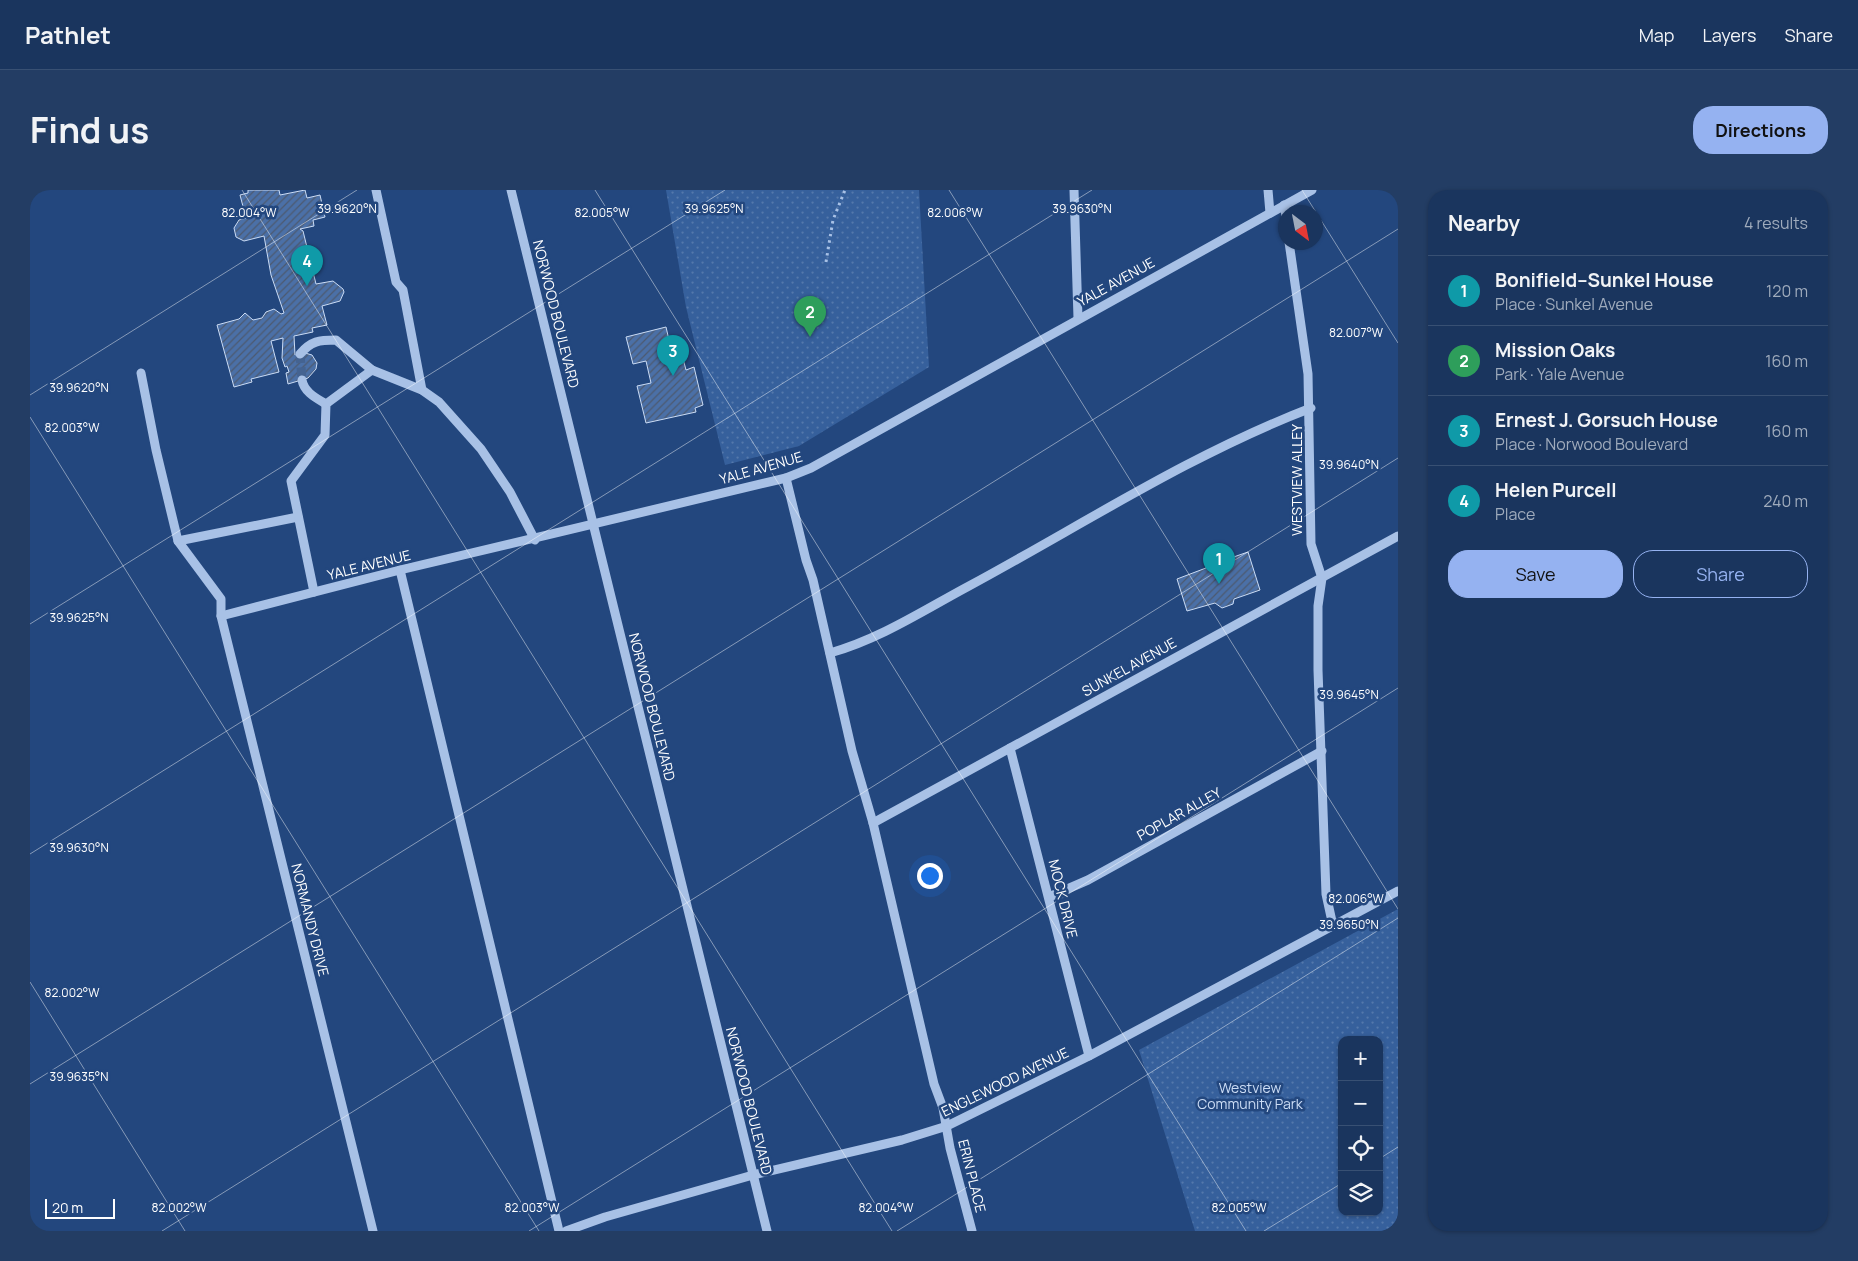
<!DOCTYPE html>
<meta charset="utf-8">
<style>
:root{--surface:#1a355e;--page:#233d64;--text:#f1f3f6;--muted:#9fabbc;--line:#385073;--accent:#95b2f1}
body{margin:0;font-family:Manrope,sans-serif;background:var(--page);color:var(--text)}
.controls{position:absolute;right:15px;bottom:15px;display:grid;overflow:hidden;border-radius:10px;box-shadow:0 1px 4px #0004}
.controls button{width:45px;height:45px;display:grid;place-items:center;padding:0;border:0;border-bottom:1px solid var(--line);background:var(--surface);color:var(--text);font:25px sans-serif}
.compass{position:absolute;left:1248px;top:15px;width:45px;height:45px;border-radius:50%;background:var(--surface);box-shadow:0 1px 4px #0004;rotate:148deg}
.scale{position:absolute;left:15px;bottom:12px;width:70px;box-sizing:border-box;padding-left:5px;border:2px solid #fff;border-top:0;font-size:14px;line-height:18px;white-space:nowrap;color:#fff;-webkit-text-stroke:4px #23477e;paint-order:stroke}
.you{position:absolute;left:899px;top:685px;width:18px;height:18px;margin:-12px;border:4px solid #fff;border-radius:50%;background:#1a73e8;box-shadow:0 0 0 8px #1a73e833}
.badge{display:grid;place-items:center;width:32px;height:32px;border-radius:50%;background:var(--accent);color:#fff;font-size:16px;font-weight:700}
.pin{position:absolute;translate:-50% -41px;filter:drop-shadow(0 1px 2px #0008)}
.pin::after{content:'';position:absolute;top:26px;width:18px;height:15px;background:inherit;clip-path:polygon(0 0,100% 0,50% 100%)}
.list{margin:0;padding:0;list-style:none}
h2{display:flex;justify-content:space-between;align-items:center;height:65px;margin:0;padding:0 20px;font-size:21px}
h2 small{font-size:16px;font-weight:400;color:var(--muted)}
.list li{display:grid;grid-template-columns:32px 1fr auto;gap:15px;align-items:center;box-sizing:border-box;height:70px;padding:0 20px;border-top:1px solid var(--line)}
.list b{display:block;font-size:19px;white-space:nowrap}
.list p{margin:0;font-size:16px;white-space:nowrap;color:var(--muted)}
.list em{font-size:16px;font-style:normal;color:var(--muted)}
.actions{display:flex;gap:10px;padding:15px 20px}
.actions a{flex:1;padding:11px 0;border:1px solid var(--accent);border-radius:20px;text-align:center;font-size:18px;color:var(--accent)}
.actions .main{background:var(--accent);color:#111}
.icon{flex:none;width:28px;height:28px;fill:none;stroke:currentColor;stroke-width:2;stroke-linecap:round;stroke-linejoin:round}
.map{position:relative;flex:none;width:1368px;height:1041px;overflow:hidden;border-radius:20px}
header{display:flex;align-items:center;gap:30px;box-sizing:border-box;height:70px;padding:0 25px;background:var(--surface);border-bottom:1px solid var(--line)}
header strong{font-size:24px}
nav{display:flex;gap:28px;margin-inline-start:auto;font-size:18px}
.intro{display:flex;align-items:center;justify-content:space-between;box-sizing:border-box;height:120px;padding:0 30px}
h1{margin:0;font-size:35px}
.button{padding:12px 22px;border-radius:20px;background:var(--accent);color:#111;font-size:18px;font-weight:700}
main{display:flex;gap:30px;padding:0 30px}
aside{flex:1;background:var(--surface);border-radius:20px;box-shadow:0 1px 4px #0004}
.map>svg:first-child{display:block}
</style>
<header>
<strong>Pathlet</strong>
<nav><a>Map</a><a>Layers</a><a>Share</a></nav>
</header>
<div class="intro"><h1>Find us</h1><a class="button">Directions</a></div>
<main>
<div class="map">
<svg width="1368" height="1041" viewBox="0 0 1368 1041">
<defs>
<pattern id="green-dots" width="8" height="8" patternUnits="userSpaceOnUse" patternTransform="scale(1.25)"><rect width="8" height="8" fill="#36609c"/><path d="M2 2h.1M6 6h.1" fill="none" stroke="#5478ab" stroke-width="1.8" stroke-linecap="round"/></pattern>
<pattern id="building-hatch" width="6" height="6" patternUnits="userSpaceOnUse" patternTransform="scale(1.25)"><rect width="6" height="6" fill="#4b70a7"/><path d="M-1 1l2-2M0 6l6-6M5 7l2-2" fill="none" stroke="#4c5a70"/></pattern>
</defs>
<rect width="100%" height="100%" fill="#23477e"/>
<g fill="url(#green-dots)" fill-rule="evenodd">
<polygon points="636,0 889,0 899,177 769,256 695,275 656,117"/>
<path d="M1368,719V1041H1165L1109,860ZM1312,850H1349V1022H1312Z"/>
</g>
<g fill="url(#building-hatch)" stroke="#cbdcf5">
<polygon points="218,0 249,0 250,5 275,0 277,8 290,5 295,27 283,30 284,36 270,39 273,41 286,94 303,91 313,99 314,102 310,111 292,116 297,135 282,138 283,142 264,146 265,165 275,163 282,165 287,173 286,179 278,188 258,194 256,183 259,182 257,176 255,177 252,168 253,148 241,151 249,182 221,189 222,192 204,197 187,135 209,129 215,123 223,130 232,128 236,122 244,119 251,124 254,123 241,85 234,46 214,51 206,47 204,38 209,30 216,28 210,5 218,3"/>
<polygon points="636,137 642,163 651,161 656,180 664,177 673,215 665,218 666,222 616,233 607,196 621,193 616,171 603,174 596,147"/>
<polygon points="1218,362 1230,400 1204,409 1203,414 1192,418 1185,413 1157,421 1147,389 1176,378 1178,372 1188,369 1192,371"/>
</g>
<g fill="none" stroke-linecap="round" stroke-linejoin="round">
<polyline stroke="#446391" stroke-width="9" stroke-dasharray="9 4.5" stroke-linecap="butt" points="270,164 272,190"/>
<polyline stroke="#a8c1e6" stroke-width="3" stroke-dasharray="2.5 4" stroke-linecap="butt" points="796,72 803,30 815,0"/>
<g stroke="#a8c1e6" stroke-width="9">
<polyline points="346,0 366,92 373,100 392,200"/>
<polyline points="481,0 737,1041"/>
<polyline points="1044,0 1048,128"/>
<polyline points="1238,0 1240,23"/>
<polyline points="1254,15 1256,26"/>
<polyline points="1259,52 1278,184 1281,354 1292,388 1288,416 1288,480 1296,704 1303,736"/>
<path d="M270,164C281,151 289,150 306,150L342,180"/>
<polyline points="111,183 126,260 148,351 191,409 191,426 343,1041"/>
<path d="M272,190C274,202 286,208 296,214"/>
<polyline points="756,288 776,370 783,390 822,561 843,633 904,894 913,918 920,958 942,1041"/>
<polyline points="148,351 268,327"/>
<polyline points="370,380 529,1041"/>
<polyline points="284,402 261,291 295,245 296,214 342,180 392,200 409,212 451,259 480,302 505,350"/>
<polyline points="191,426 370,380 756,288 781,278 1282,0"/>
<path d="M800,463C850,449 894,420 939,396C1052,335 1161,264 1281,218"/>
<polyline points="980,558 1059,866"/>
<polyline points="843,633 1368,346"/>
<polyline points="1019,707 1058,690 1292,561"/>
<polyline points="536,1041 575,1027 723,985 872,950 917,936 1059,866 1368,701"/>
</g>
</g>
<path fill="none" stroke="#fff" stroke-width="1" stroke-opacity="0.45" d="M212,0L862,1041M565,0L1216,1041M919,0L1368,719M1272,0L1368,153M0,205L327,0M0,227L509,1041M0,434L695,0M0,664L1062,0M0,792L155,1041M0,894L1368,39M1349,969L1368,957M132,1041L1368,268M499,1041L1368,498M867,1041L1368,728M1234,1041L1312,993"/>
<g text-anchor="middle" stroke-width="5" stroke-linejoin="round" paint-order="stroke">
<g font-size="14" fill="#fff" stroke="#23477e">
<text transform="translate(1086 92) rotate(-29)" y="5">YALE AVENUE</text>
<text transform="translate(526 124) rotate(76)" y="5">NORWOOD BOULEVARD</text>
<text transform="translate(731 278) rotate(-16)" y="5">YALE AVENUE</text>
<text transform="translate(1267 290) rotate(-90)" y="5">WESTVIEW ALLEY</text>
<text transform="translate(339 375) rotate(-14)" y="5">YALE AVENUE</text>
<text transform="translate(1099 477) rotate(-29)" y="5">SUNKEL AVENUE</text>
<text transform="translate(622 517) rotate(76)" y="5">NORWOOD BOULEVARD</text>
<text transform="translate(1149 624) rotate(-29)" y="5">POPLAR ALLEY</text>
<text transform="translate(1033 709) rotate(76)" y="5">MOCK DRIVE</text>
<text transform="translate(280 730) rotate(76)" y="5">NORMANDY DRIVE</text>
<text transform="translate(975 892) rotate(-26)" y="5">ENGLEWOOD AVENUE</text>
<text transform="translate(719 911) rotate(76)" y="5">NORWOOD BOULEVARD</text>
<text transform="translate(942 986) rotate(76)" y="5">ERIN PLACE</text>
</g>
<g font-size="14" fill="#cbdcf5" stroke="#23477e">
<text x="1220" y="903">Westview<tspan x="1220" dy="16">Community Park</tspan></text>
</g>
</g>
<g font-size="12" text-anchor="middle" fill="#fff" stroke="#23477e" stroke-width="5" stroke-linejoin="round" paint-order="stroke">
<text x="317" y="23">39.9620°N</text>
<text x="684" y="23">39.9625°N</text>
<text x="1052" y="23">39.9630°N</text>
<text x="219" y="27">82.004°W</text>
<text x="572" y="27">82.005°W</text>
<text x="925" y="27">82.006°W</text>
<text x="1326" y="147">82.007°W</text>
<text x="49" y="202">39.9620°N</text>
<text x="42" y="242">82.003°W</text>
<text x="1319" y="279">39.9640°N</text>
<text x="49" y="432">39.9625°N</text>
<text x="1319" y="509">39.9645°N</text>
<text x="49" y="662">39.9630°N</text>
<text x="1326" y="713">82.006°W</text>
<text x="1319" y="739">39.9650°N</text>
<text x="42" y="807">82.002°W</text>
<text x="49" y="891">39.9635°N</text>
<text x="149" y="1022">82.002°W</text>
<text x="502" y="1022">82.003°W</text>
<text x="856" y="1022">82.004°W</text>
<text x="1209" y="1022">82.005°W</text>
</g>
</svg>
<div class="controls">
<button>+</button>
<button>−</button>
<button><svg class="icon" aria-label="locate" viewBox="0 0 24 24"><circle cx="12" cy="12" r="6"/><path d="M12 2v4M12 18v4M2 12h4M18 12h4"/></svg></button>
<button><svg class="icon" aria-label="layers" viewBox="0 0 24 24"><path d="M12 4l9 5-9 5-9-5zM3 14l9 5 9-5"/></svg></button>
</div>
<svg class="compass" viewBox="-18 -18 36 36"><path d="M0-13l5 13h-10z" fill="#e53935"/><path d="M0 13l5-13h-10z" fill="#9fabbc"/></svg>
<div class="scale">20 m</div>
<div class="you"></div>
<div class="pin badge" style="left:1189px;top:394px;background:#0f9aa8">1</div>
<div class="pin badge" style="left:780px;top:147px;background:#2e9e5b">2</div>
<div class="pin badge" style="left:643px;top:186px;background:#0f9aa8">3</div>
<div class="pin badge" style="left:277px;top:96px;background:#0f9aa8">4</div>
</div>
<aside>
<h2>Nearby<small>4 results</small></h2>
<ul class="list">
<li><span class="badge" style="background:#0f9aa8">1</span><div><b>Bonifield–Sunkel House</b><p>Place · Sunkel Avenue</p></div><em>120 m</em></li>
<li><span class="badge" style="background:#2e9e5b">2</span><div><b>Mission Oaks</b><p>Park · Yale Avenue</p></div><em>160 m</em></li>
<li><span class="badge" style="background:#0f9aa8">3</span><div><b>Ernest J. Gorsuch House</b><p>Place · Norwood Boulevard</p></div><em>160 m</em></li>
<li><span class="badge" style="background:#0f9aa8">4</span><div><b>Helen Purcell</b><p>Place</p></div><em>240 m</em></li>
</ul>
<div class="actions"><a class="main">Save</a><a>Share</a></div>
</aside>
</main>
